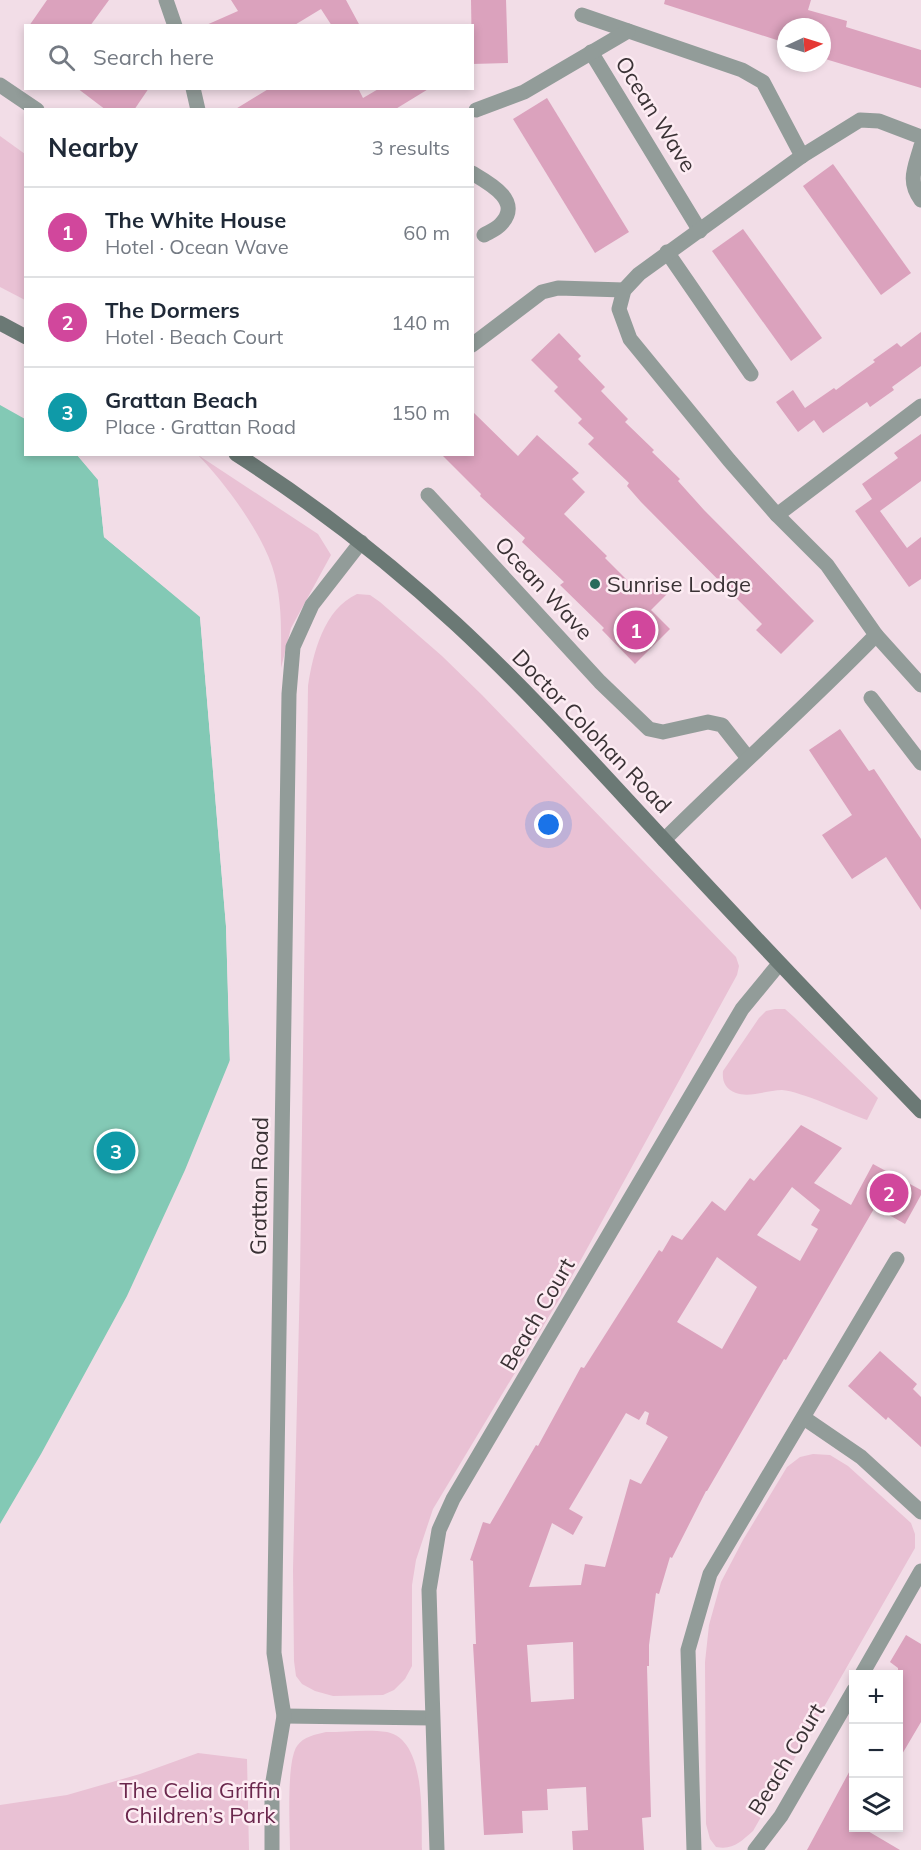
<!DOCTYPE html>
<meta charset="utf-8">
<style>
:root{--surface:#fff;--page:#f6f6f7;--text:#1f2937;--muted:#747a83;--line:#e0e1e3;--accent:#111827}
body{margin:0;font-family:Mulish,sans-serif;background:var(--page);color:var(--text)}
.controls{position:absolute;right:18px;bottom:18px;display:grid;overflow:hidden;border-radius:0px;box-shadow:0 3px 9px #0003}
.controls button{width:54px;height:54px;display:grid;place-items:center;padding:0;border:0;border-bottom:2px solid var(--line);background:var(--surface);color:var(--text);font:30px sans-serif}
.compass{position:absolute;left:777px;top:18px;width:54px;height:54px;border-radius:50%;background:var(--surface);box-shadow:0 3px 9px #0003;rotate:86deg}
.you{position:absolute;left:549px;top:825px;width:21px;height:21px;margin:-15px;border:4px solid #fff;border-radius:50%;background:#1a73e8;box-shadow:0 0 0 9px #1a73e833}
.badge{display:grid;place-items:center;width:39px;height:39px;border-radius:50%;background:var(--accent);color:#fff;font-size:20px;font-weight:700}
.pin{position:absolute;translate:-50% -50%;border:3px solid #fff;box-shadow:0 2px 6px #0006}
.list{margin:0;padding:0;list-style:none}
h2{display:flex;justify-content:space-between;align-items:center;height:78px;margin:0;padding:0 24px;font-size:26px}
h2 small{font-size:20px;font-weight:400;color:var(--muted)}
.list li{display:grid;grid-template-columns:39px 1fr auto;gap:18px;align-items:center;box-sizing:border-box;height:90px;padding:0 24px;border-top:2px solid var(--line)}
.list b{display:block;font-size:22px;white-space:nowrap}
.list p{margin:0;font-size:20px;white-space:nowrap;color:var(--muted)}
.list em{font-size:20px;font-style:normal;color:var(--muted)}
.icon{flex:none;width:33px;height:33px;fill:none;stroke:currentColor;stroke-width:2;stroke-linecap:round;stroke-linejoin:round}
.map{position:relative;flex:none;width:921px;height:1850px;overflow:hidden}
.search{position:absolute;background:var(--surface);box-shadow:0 3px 9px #0003;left:24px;top:24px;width:450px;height:66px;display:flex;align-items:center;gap:15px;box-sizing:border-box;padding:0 21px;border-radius:0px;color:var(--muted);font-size:22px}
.panel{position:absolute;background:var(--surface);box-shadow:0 3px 9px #0003;left:24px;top:108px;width:450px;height:348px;border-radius:0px}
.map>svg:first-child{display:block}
</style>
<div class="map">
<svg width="921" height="1850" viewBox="0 0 921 1850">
<rect width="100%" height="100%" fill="#f2dde7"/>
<g fill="#e9c1d4">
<polygon points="0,136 25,154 25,300 0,287"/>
<path d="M198,455L318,534L331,555L291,628L281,668C281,634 283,599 272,566C259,529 225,483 198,455Z"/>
<path d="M357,594L370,595L380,602L442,656L482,695L736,957L739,966L737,975L560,1298L433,1509L416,1560L412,1585V1666L405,1679L394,1690L383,1695L333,1696L315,1691L302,1684L296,1676L294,1661L293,1570L300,1277L308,686C313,653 324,609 357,594Z"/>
<path d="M775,1009H785L794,1017L878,1098L867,1120C847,1113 800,1091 782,1090C768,1090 750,1098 736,1093C725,1089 722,1081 723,1071L759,1018L766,1011Z"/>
<path d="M813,1454L830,1455L848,1466L911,1523L915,1534V1548L753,1831C740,1842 734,1850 716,1847L710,1839L706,1824L705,1662L709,1625L721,1582L743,1540L787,1467L800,1457Z"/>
<path d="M326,1732C345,1732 368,1729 387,1732C427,1740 421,1819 422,1850H290C290,1828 286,1762 297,1746C304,1736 315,1735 326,1732Z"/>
<polygon points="198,1753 247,1759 249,1850 0,1850 0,1805 67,1795 140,1774"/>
</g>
<polygon fill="#83c9b5" points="0,405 25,419 26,454 77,455 98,479 104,537 200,616 226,926 230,1060 185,1170 127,1296 41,1454 0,1524"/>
<polygon fill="#f2dde7" points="81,454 101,479 107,536 203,616 229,926 233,1060 230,1067 226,926 200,617 104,537 98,480 77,455"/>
<g fill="#dba2bd" fill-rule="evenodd">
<polygon points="47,0 109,0 90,26 29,26"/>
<polygon points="231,0 346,0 360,26 332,26 321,9 293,26 204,26 238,11"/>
<polygon points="471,0 506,0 508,63 472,64"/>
<polygon points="665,0 811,0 808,10 847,21 846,27 921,50 921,88 822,58 822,27 786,27 786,43 664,4"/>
<polygon points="77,88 149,88 134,110 106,110"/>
<polygon points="270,88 358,88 363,98 380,88 430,88 394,110 234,110"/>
<polygon points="547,98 629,232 595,253 513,119"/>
<polygon points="833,164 911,273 881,295 803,186"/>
<polygon points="743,229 822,338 791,361 712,251"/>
<polygon points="921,332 921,366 892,387 894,390 870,407 867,402 823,433 814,420 798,432 776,402 793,390 805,408 834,388 836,390 851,379 875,362 873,360 897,343 901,347"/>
<polygon points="559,333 581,356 578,359 605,387 601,391 628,419 625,422 654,450 652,452 680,479 678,481 704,510 814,621 781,654 756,630 762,624 641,502 627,486 629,483 588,444 594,438 578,423 582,419 554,391 558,387 531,360"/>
<polygon points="472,411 518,456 537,435 579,473 572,479 585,492 564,514 607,556 605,558 640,593 657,575 671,590 651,610 670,629 635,664 602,630 604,628 560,585 564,582 522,542 525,538 480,496 481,494 441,454 472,454"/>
<polygon points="921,434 921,481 880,511 907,548 921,537 921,579 909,587 855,511 872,499 862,484 898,458 894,453"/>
<polygon points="840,729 869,771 874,769 921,839 921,910 886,857 852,879 822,835 852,815 809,750"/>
<path d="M801,1125L842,1148L814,1183L851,1205L873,1164L921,1190V1195L905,1224L875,1207L786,1360L784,1359L764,1393L707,1491H706L672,1558L670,1557L659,1594L656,1593L649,1645V1666H647L651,1817L642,1818L644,1850H573L572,1831L588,1830L586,1787L547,1789L548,1810L522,1811L523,1833L484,1835L473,1644H476L473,1561L470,1560L483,1522L490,1524L536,1445L538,1446L581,1367L584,1368L659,1250L662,1252L672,1235L682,1240L712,1201L725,1211L750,1178L754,1181ZM792,1187L820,1210L811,1225L818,1229L800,1261L757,1235ZM717,1257L757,1287L722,1349L677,1322ZM645,1411L649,1413L646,1424L668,1437L641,1484L630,1479L605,1567L585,1564L581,1585L529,1587L552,1523L573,1535L583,1517L569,1509L626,1413L639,1420ZM573,1642L574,1699L531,1702L527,1645Z"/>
<polygon points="880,1351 917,1384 913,1389 921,1397 921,1447 888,1417 886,1420 848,1386"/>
<polygon points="906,1635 921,1644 921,1722 898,1761 898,1668 890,1662"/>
<polygon points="854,1763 854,1827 861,1827 900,1850 807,1850"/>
</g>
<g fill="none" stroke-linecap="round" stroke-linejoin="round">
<g stroke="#929c99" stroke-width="15">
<polyline points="166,0 175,26"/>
<polyline points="582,15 742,70 763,82 802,156"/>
<polyline points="591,52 700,231"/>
<polyline points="0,85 37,110"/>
<polyline points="193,88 198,110"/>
<polyline points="476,110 524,92 628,31"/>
<path d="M921,146C915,168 907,181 921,200"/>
<path d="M472,173C489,183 523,201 501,224C497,229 489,232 484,235"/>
<polyline points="667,252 751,374"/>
<polyline points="472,345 542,292 558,288 624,290"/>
<polyline points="428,495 600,682 649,729 663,732 708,722 722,725 748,758"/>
<polyline points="777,515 921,406"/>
<polyline points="876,635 921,685"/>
<polyline points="871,698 921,763"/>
<path d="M664,840C734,770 808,705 876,635L827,565L777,515L729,460L630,339L619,309L624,290L639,274L802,156L860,120L879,121L921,137"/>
<polyline points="804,1418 861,1457 921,1512"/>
<polyline points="862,1674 921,1571"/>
<polyline points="284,1716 432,1718"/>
<polyline points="272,1850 272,1787 284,1716 274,1653 289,694 293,647 312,605 361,542"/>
<polyline points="437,1850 429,1590 439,1530 453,1499 742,1009 779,964"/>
<polyline points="694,1850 688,1650 710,1574 897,1259"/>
<polyline points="755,1850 781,1816 854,1690"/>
</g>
<g stroke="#6b7975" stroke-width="15">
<polyline points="0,323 26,337"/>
<path d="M236,454C314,504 388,561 456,624C535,697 607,779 681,858C760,943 840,1027 921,1111"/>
</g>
</g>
<circle fill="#2a6c5c" stroke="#fdecf3" stroke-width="2" cx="595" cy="584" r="6"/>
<g text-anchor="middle" stroke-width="5" stroke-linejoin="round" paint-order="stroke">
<g font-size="22" fill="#3a3235" stroke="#fdecf3">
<text transform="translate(656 114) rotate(58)" y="8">Ocean Wave</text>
<text transform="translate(544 588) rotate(47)" y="8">Ocean Wave</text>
<text transform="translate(592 731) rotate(46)" y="8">Doctor Colohan Road</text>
<text transform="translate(259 1186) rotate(-89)" y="8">Grattan Road</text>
<text transform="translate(537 1314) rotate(-60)" y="8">Beach Court</text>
<text transform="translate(786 1759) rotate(-59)" y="8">Beach Court</text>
</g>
<g font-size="22" fill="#3a3235" stroke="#fdecf3" text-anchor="start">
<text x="607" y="592">Sunrise Lodge</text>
</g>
<g font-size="22" fill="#6b284d" stroke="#fdecf3">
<text x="200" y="1798">The Celia Griffin<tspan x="200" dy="25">Children’s Park</tspan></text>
</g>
</g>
</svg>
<div class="controls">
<button>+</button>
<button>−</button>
<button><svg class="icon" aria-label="layers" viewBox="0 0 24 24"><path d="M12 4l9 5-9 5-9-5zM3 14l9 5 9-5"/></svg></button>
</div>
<svg class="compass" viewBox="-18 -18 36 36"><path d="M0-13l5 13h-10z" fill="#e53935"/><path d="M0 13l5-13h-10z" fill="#747a83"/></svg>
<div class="you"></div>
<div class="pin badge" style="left:636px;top:630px;background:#d1479c">1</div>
<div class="pin badge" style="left:889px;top:1193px;background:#d1479c">2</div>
<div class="pin badge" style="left:116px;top:1151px;background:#0f9aa8">3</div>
<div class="search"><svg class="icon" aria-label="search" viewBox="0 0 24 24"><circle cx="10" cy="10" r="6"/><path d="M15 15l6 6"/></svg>Search here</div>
<section class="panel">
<h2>Nearby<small>3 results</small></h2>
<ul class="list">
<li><span class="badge" style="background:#d1479c">1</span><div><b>The White House</b><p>Hotel · Ocean Wave</p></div><em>60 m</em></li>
<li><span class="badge" style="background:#d1479c">2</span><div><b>The Dormers</b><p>Hotel · Beach Court</p></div><em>140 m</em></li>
<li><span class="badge" style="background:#0f9aa8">3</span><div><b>Grattan Beach</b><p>Place · Grattan Road</p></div><em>150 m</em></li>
</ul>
</section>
</div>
